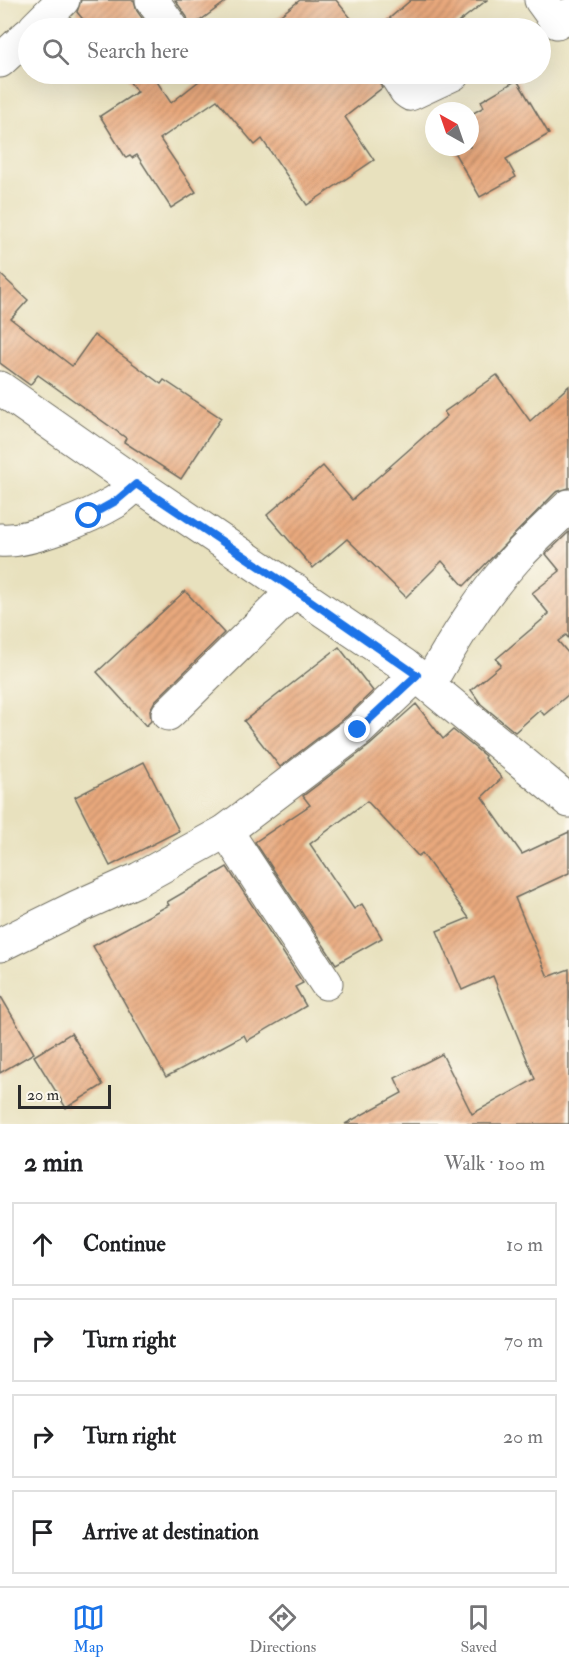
<!DOCTYPE html>
<meta charset="utf-8">
<style>
:root{--surface:#fff;--page:#f2f2f2;--text:#202124;--muted:#757577;--line:#e0e0e0;--accent:#1a73e8}
body{margin:0;font-family:"IM FELL Double Pica",serif;background:var(--page);color:var(--text)}
.compass{position:absolute;left:425px;top:102px;width:54px;height:54px;border-radius:50%;background:var(--surface);box-shadow:0 6px 24px #0002;rotate:320deg}
.scale{position:absolute;left:18px;bottom:15px;width:93px;box-sizing:border-box;padding-left:6px;border:3px solid #2b2b2b;border-top:0;font-size:16px;line-height:21px;white-space:nowrap;color:#2b2b2b;-webkit-text-stroke:4px #fbf7ec;paint-order:stroke}
.stop{position:absolute;width:18px;height:18px;margin:-14px;border:4px solid #1a73e8;border-radius:50%;background:#fff}
.stop.end{background:#1a73e8;border-color:#fff;box-shadow:0 2px 6px #0008}
.list{margin:0;padding:0;list-style:none}
h2{display:flex;justify-content:space-between;align-items:center;height:78px;margin:0;padding:0 24px;font-size:26px}
h2 small{font-size:20px;font-weight:400;color:var(--muted)}
.list li{display:grid;grid-template-columns:39px 1fr auto;gap:18px;align-items:center;box-sizing:border-box;height:84px;margin:0 12px 12px;padding:0 12px;border:2px solid var(--line);border-radius:0px}
.list b{display:block;font-size:22px;white-space:nowrap}
.list em{font-size:20px;font-style:normal;color:var(--muted)}
.icon{flex:none;width:33px;height:33px;fill:none;stroke:currentColor;stroke-width:2;stroke-linecap:round;stroke-linejoin:round}
.map{position:relative;flex:none;width:569px;height:1124px;overflow:hidden}
.search{position:absolute;background:var(--surface);box-shadow:0 6px 24px #0002;left:18px;right:18px;top:18px;height:66px;display:flex;align-items:center;gap:15px;box-sizing:border-box;padding:0 21px;border-radius:33px;color:var(--muted);font-size:22px}
.sheet{height:462px;background:var(--surface)}
nav{display:flex;justify-content:space-around;align-items:center;box-sizing:border-box;height:84px;border-top:2px solid var(--line);background:var(--surface);font-size:16px;color:var(--muted)}
nav a{display:grid;justify-items:center;gap:3px}
nav .on{color:var(--accent)}
.map>svg:first-child{display:block}
</style>
<div class="map">
<svg width="569" height="1124" viewBox="0 0 569 1124">
<defs>
<pattern id="building-hatch" width="6" height="6" patternUnits="userSpaceOnUse" patternTransform="scale(1.5)"><rect width="6" height="6" fill="#e9a97d"/><path d="M-1 1l2-2M0 6l6-6M5 7l2-2" fill="none" stroke="#bd8a67"/></pattern>
</defs>
<rect width="100%" height="100%" fill="#fbf7ec"/>
<filter id="ink" filterUnits="userSpaceOnUse"><feTurbulence type="fractalNoise" baseFrequency=".0167" numOctaves="2"/><feDisplacementMap in="SourceGraphic" scale="12" xChannelSelector="R" yChannelSelector="G"/><feConvolveMatrix kernelMatrix="1 2 1 2 8 2 1 2 1" color-interpolation-filters="sRGB"/></filter>
<filter id="wash" filterUnits="userSpaceOnUse"><feTurbulence type="fractalNoise" baseFrequency=".008" numOctaves="4" result="noise"/><feDisplacementMap in="SourceGraphic" scale="24" xChannelSelector="R" yChannelSelector="G"/><feGaussianBlur stdDeviation="1.35" result="paint"/><feColorMatrix in="noise" values="0 0 0 0 0 0 0 0 0 0 0 0 0 0 0 0 0 1.4 0 .05"/><feComposite in="paint" operator="in"/></filter>
<g filter="url(#wash)">
<rect width="100%" height="100%" fill="#e8e1be"/>
<g id="blocks">
<g fill="url(#building-hatch)">
<polygon points="81,0 134,0 137,11 149,28 90,28 77,12"/>
<polygon points="175,0 228,0 190,28 187,17"/>
<polygon points="300,0 336,0 359,28 264,28"/>
<polygon points="411,0 487,0 455,25 458,28 378,28"/>
<polygon points="124,74 152,74 171,103 208,74 376,74 382,88 345,117 374,160 307,205 262,139 255,145 217,100 160,139 196,192 171,208 137,155 132,158 130,156 126,158 100,116 137,92"/>
<polygon points="517,80 549,134 506,159 516,177 480,197 451,147 470,147 470,115 484,107 481,101"/>
<polygon points="0,274 28,300 11,319 72,366 94,335 161,384 164,380 221,418 181,479 124,442 126,438 38,375 30,385 0,363"/>
<polygon points="497,375 530,421 569,386 569,488 556,492 464,586 442,561 406,597 347,539 313,568 267,515 323,466 352,500 447,416 444,412"/>
<polygon points="569,532 569,639 566,635 558,641 569,654 569,694 544,715 540,710 515,732 481,704 471,690 501,665 496,659 549,614 532,593 560,571 546,554"/>
<polygon points="185,591 224,633 155,701 150,710 151,721 146,726 97,672"/>
<polygon points="339,647 373,691 347,716 280,767 244,721"/>
<polygon points="416,704 443,739 453,730 485,756 484,758 502,778 482,797 522,854 569,832 569,873 515,898 548,977 569,969 569,1124 345,1124 402,1093 395,1078 442,1054 472,1114 535,1079 493,976 462,990 437,931 469,918 422,853 418,856 367,801 310,844 354,909 362,904 382,938 336,964 255,842 310,805 303,796 370,745"/>
<polygon points="144,762 179,831 110,866 75,797"/>
<polygon points="227,867 303,983 295,987 306,1006 247,1041 244,1035 166,1077 93,946 169,905 167,902"/>
<polygon points="0,995 34,1053 0,1073"/>
<polygon points="71,1033 103,1085 66,1108 34,1056"/>
</g>
</g>
</g>
<g filter="url(#ink)">
<use href="#blocks" fill-opacity="0" stroke="#6d6b5e" stroke-width="1.5"/>
<g fill="none" stroke-linecap="round" stroke-linejoin="round">
<g stroke="#6d6b5e" stroke-width="35">
<g id="minor">
<polyline points="152,0 172,28"/>
<polyline points="541,0 557,22 569,15"/>
<polyline points="35,28 63,0"/>
<polyline points="0,61 28,35"/>
<polyline points="395,74 406,91 410,94 453,74"/>
<polyline points="0,388 137,484 404,665 569,801"/>
<path d="M0,540C28,543 90,517 115,502C122,497 129,490 137,484"/>
<path d="M429,684C454,640 481,596 516,558C533,540 551,523 569,506"/>
<polyline points="168,714 295,590"/>
<polyline points="226,831 326,983"/>
<polyline points="0,945 77,907 139,879 226,831 359,730 417,675"/>
</g>
</g>
<use href="#minor" stroke="#fff" stroke-width="33"/>
</g>
</g>
<g fill="none" stroke-linecap="round" stroke-linejoin="round" filter="url(#ink)">
<polyline stroke="#1a73e8" stroke-width="8" points="89,516 116,501 136,484 295,590 417,675 358,730"/>
</g>
</svg>
<svg class="compass" viewBox="-18 -18 36 36"><path d="M0-13l5 13h-10z" fill="#e53935"/><path d="M0 13l5-13h-10z" fill="#757577"/></svg>
<div class="scale">20 m</div>
<div class="stop" style="left:89px;top:516px"></div>
<div class="stop end" style="left:358px;top:730px"></div>
<div class="search"><svg class="icon" aria-label="search" viewBox="0 0 24 24"><circle cx="10" cy="10" r="6"/><path d="M15 15l6 6"/></svg>Search here</div>
</div>
<section class="sheet">
<h2>2 min<small>Walk · 100 m</small></h2>
<ul class="list">
<li><svg class="icon" aria-label="ahead" viewBox="0 0 24 24"><path d="M12 20V5M6 11l6-6 6 6"/></svg><div><b>Continue</b></div><em>10 m</em></li>
<li><svg class="icon" aria-label="right" viewBox="0 0 24 24"><path d="M7 20v-9h11M14 6l5 5-5 5"/></svg><div><b>Turn right</b></div><em>70 m</em></li>
<li><svg class="icon" aria-label="right" viewBox="0 0 24 24"><path d="M7 20v-9h11M14 6l5 5-5 5"/></svg><div><b>Turn right</b></div><em>20 m</em></li>
<li><svg class="icon" aria-label="arrive" viewBox="0 0 24 24"><path d="M6 21V4h12l-3 4 3 4H6"/></svg><div><b>Arrive at destination</b></div></li>
</ul>
</section>
<nav>
<a class="on"><svg class="icon" aria-label="map" viewBox="0 0 24 24"><path d="M3 6l6-2 6 2 6-2v14l-6 2-6-2-6 2zM9 4v14M15 6v14"/></svg>Map</a>
<a><svg class="icon" aria-label="directions" viewBox="0 0 24 24"><path d="M12 3l9 9-9 9-9-9zM9 14v-3h6M13 9l2 2-2 2"/></svg>Directions</a>
<a><svg class="icon" aria-label="saved" viewBox="0 0 24 24"><path d="M7 4h10v16l-5-4-5 4z"/></svg>Saved</a>
</nav>
